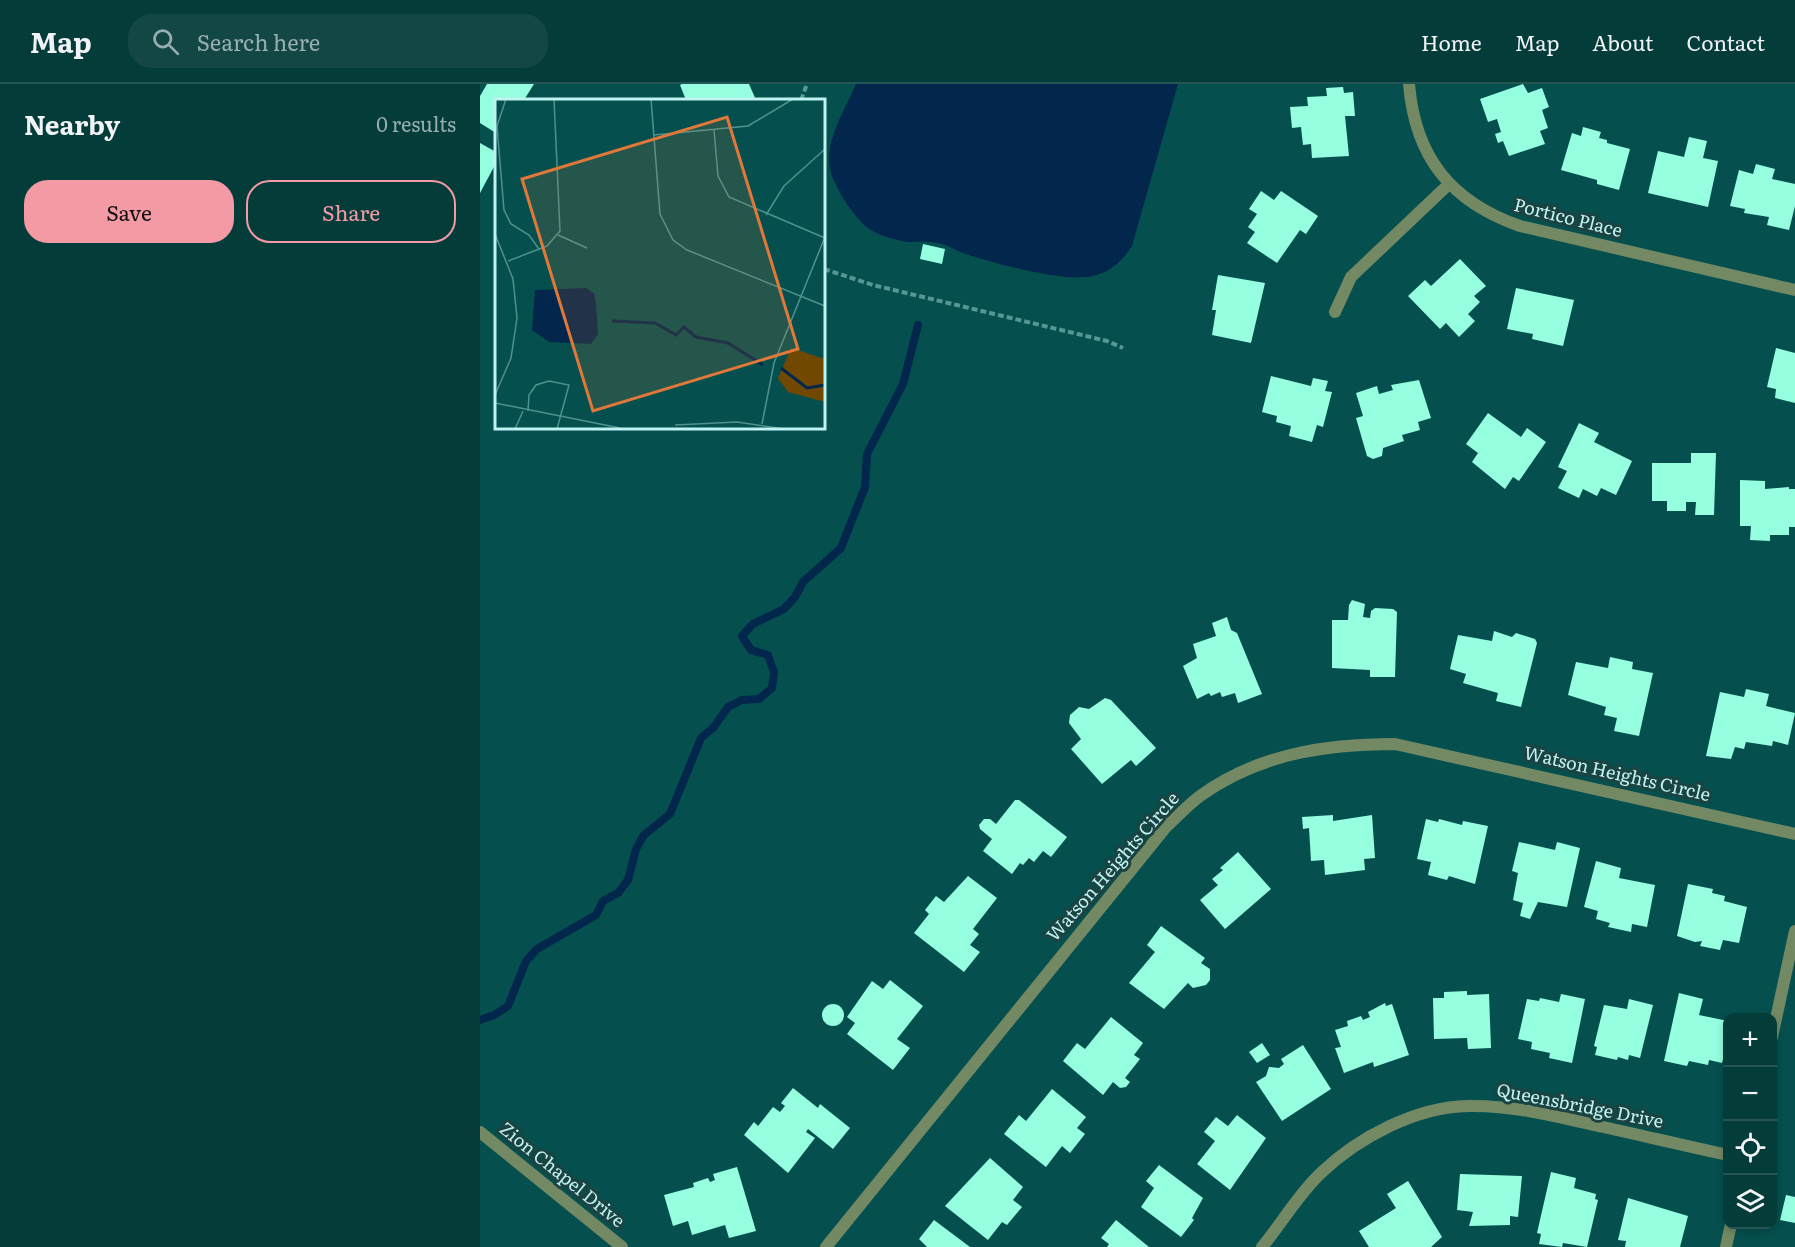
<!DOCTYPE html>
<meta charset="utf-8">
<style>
:root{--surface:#043c3a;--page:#124745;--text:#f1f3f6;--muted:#97adaf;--line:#255654;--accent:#f49aa4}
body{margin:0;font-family:Literata,serif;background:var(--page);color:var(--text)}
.controls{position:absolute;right:18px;bottom:18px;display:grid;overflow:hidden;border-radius:12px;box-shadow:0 3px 9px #0003}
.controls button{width:54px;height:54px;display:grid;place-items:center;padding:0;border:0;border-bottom:2px solid var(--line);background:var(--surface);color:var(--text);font:30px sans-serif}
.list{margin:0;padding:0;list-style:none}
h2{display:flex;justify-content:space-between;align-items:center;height:78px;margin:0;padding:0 24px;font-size:26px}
h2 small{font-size:20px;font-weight:400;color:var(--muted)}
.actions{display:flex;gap:12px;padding:18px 24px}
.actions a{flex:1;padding:14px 0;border:2px solid var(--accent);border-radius:24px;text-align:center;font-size:21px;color:var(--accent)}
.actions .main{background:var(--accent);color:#111}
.icon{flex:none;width:33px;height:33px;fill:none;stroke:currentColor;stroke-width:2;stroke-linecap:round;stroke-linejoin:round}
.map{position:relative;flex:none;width:1315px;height:1163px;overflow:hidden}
header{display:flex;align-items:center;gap:36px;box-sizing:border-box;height:84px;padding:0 30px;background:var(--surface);border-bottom:2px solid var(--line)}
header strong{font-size:28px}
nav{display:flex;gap:33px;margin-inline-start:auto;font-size:21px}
.search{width:420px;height:54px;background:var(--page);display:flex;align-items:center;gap:15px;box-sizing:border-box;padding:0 21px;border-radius:24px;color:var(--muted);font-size:22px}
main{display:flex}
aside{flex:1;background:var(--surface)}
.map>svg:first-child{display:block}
</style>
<header>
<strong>Map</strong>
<div class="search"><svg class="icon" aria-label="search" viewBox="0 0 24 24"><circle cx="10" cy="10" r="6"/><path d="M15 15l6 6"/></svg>Search here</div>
<nav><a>Home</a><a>Map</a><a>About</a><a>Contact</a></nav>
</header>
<main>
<aside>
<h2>Nearby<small>0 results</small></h2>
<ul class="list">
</ul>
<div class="actions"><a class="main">Save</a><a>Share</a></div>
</aside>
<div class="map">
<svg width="1315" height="1163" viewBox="0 0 1315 1163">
<rect width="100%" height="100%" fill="#05504e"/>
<path fill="#02264c" d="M376,0H698L652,162C642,177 631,188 613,192C585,199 512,179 483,169C476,167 470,162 462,160C450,157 442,158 431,158C421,158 400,152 391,146C375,137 349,96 349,78C348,52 366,23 376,0Z"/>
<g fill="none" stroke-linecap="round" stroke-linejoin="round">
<polyline stroke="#02264c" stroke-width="8" points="0,936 14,931 28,922 46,877 57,865 116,831 123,817 138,809 148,796 156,765 164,751 190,730 221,654 233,644 248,623 262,616 279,615 292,604 294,588 288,571 271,566 262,552 273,540 304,525 315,513 323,498 361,464 385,403 387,370 423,300 438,241"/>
</g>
<g fill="#96ffe0">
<polygon points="7,0 54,0 44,16 16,16 16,49 0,39 0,12"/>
<polygon points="202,0 269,0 276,16 206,16 200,1"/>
<polygon points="1043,0 1048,9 1062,4 1069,23 1062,26 1068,44 1060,47 1065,60 1029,72 1023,57 1018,59 1015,50 1021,48 1017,35 1008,38 1000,15"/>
<polygon points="863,3 864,9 873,8 875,32 865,32 869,72 832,74 831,60 823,61 821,43 812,44 810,23 828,22 827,13 847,12 846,4"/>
<polygon points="1103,43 1121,48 1119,54 1127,56 1127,59 1150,65 1139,106 1117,100 1117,96 1081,86 1092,49 1101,52"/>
<polygon points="1209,53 1227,57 1223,74 1238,77 1228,123 1168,109 1178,67 1204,73"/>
<polygon points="0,59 16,68 16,79 0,109"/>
<polygon points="1276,80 1295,85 1292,95 1315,100 1315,122 1309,146 1287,141 1289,133 1264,129 1265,125 1250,122 1259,86 1273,90"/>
<polygon points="781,107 794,116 801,107 838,132 826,150 820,146 797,179 767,159 775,148 768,143 777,130 769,125"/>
<polygon points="443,160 465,165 462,180 440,175"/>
<polygon points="980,175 1006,202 994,212 1000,218 988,230 995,237 979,253 966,239 960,245 928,212 945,196 951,202"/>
<polygon points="738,191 785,199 771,259 732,251 736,226 732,226"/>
<polygon points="1036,204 1094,216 1083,262 1052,255 1053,250 1027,245"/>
<polygon points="1296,264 1315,269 1315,319 1295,314 1296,305 1287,303"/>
<polygon points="791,292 831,302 833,294 848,297 845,307 852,308 843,343 837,341 832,358 809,352 811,342 796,338 797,332 782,328"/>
<polygon points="939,296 951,334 938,338 940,346 922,351 924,357 903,364 902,372 893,375 887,372 876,334 883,332 876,309 897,302 899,310 913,306 911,301"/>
<polygon points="1008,329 1041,353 1047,344 1066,358 1039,397 1033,393 1025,405 992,378 998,369 986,360"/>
<polygon points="1099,339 1119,349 1114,358 1152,377 1136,411 1121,404 1117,412 1103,405 1099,414 1078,404 1087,387 1078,383"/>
<polygon points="1211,369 1236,369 1234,431 1215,431 1216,418 1206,418 1206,427 1187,427 1187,417 1172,417 1172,379 1211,379"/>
<polygon points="1260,396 1285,397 1285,405 1309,403 1309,405 1315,405 1315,443 1309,443 1309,451 1290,451 1290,457 1270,456 1271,442 1260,442"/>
<polygon points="872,516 885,520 883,533 890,534 891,527 895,524 913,525 917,528 915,593 890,593 890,586 852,584 852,536 868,536 869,521"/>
<polygon points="747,533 751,546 757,549 782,610 758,619 755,609 742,613 740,608 731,612 729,609 717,615 703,582 717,574 713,560 736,552 732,539"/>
<polygon points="1014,547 1032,553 1036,549 1055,555 1057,559 1041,623 1016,617 1018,609 983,599 986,590 970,585 978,551 1012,557"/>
<polygon points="1130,573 1153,578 1152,585 1173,589 1159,652 1134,647 1137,634 1124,631 1126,623 1088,611 1096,578 1128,584"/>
<polygon points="1266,605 1289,610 1286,622 1315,629 1308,661 1293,657 1292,662 1266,658 1264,665 1255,663 1251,675 1226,672 1240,608 1264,613"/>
<polygon points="625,614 631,616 676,664 656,682 651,676 622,700 591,665 601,655 589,639 590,631 599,623 609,625"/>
<polygon points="535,716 539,716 587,753 571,773 563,767 554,778 549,774 543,781 540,779 532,790 503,767 512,755 500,745 499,741 504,735 510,735 516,740"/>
<polygon points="853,731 853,737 892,731 895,774 884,775 885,786 845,791 844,776 831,777 829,744 823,745 822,733"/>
<polygon points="946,735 958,738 959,735 982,741 983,737 1008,742 995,800 969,792 967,796 948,791 951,778 937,775"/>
<polygon points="1039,758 1075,766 1077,758 1100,764 1087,823 1058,818 1050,835 1040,832 1043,819 1033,816 1038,789 1032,787"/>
<polygon points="758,768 791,805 745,845 720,816 738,801 732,795 743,786 740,784"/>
<polygon points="1116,777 1141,784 1139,794 1175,801 1167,843 1152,840 1151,848 1128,843 1130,839 1116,835 1118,827 1104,823"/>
<polygon points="488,792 517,814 493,845 499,850 490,861 500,868 484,888 434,849 449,830 445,826 456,812 464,818"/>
<polygon points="1208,800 1233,805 1232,809 1245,812 1244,817 1267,823 1259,859 1243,856 1240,866 1220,862 1222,857 1215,858 1197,852"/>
<polygon points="681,842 725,874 721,879 730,885 730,896 726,901 713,904 708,899 684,925 649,899 675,868 667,861"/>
<polygon points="410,896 443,922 417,955 430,964 413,986 367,950 375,939 367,933 392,897 403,905"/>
<polygon points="987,907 987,911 1009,910 1011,964 988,965 987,954 954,955 953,914 964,914 964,908"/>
<polygon points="1199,909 1223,915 1219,931 1248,937 1248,957 1242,979 1229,976 1228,981 1209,977 1207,982 1184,977"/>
<polygon points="1081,910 1105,915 1092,979 1069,974 1070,969 1051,965 1052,958 1038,955 1047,915 1059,917 1060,914 1079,918"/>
<polygon points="1149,915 1173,921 1160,974 1149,971 1148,976 1138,973 1137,976 1115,971 1117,963 1114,962 1124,921 1147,925"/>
<polygon points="905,919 906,922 912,920 929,971 894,983 893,978 864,989 855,964 861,963 855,946 868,942 867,937 881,932 883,936 890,933 888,928"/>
<circle cx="353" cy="931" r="11"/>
<polygon points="631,933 663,959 654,971 660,975 645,994 650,998 646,1003 640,1004 633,998 623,1011 583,977 597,959 605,965"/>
<polygon points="782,959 790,971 777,979 769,968"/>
<polygon points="823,961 851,1005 802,1037 776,998 786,992 789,983 799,984 804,980 801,975"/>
<polygon points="313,1004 338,1024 340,1020 370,1044 353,1065 328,1045 326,1048 335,1054 308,1089 264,1051 274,1038 278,1042 293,1023 300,1028 305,1022 301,1019"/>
<polygon points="572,1005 606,1033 597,1044 605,1050 590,1069 582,1062 566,1083 524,1050 539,1031 546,1037"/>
<polygon points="757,1031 786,1054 750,1106 717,1080 735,1057 724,1048 736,1033 748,1042"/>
<polygon points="510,1074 543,1103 533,1116 542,1123 527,1141 522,1138 508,1156 465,1122"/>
<polygon points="679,1081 723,1114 712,1134 714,1136 701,1153 661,1123 674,1104 666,1097"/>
<polygon points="257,1083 276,1147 249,1154 245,1141 212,1151 208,1137 193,1142 184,1111 214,1103 213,1099 228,1094 230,1098 235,1096 233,1090"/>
<polygon points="1071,1088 1096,1094 1094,1104 1116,1110 1115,1115 1118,1116 1107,1163 1083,1159 1082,1163 1059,1160 1061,1150 1057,1149"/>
<polygon points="980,1090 1042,1092 1038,1133 1030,1132 1030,1141 989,1142 993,1128 977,1126"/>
<polygon points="928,1097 962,1153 951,1163 889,1163 879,1147 916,1124 907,1110"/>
<polygon points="1306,1111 1315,1113 1315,1139 1300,1136"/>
<polygon points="1148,1114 1208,1132 1200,1163 1145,1163 1146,1157 1138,1156"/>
<polygon points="454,1136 490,1163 447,1163 439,1155"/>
<polygon points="636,1136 669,1163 627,1163 629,1160 621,1154"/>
</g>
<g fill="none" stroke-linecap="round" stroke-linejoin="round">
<g stroke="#569795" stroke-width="4" stroke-dasharray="6 3" stroke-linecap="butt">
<polyline points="321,16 327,0"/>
<polyline points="344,185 393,201 627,257 643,264"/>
</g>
<g stroke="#738964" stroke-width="12">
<path d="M929,0C935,73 971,118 1040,142L1315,206"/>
<polyline points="855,228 871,193 969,100"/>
<polyline points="1292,953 1315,847"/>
<polyline points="0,1048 142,1163"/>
<path d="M346,1163L686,743C697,733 708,721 720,712C778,670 846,660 915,660L1315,750"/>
<path d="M782,1163C802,1139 819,1109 842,1088C879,1053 936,1023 988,1022C1034,1021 1079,1033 1123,1043C1164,1052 1206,1062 1248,1071"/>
<polyline points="1246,1163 1251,1140"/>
</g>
</g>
<g text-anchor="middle" stroke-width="6" stroke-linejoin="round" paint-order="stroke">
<g font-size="18" fill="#bef3f1" stroke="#1c4241">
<text transform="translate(1088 134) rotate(14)" y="6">Portico Place</text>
<text transform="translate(1137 690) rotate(13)" y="6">Watson Heights Circle</text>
<text transform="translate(633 783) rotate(-49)" y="6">Watson Heights Circle</text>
<text transform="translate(1100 1022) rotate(11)" y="6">Queensbridge Drive</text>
<text transform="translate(82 1091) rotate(39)" y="6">Zion Chapel Drive</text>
</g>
</g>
<g transform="translate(15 15)">
<rect width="330" height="330" fill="#05504e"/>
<path d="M296,249L330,260V303L293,293L283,279Z" fill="#704800"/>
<path d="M91,189L99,194L101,205L103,235L96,245L54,243L37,231L40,191Z" fill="#02264c"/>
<path fill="none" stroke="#02264c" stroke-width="3" d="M117,222L160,224L181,236L189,228L201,238L233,244L268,266M286,269L312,289L330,286"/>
<path fill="none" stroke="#4f918f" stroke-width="1.5" d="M11,0L2,27L9,111L16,125L34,136L44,150M156,0L165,115L178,141L192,151L330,207M219,31L223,77L234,98L330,139M159,36L253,27L298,0M271,116L289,87L330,50M0,135L18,180L22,219L16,259L0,296M63,136L92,149M13,162L52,147L65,132L59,0M0,304L125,329M33,312L34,296L41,286L54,282L74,286L62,330M267,325L279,264L330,138M180,326L242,323L289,330M20,330L28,312"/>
<path fill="#e0783a" fill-opacity="0.15" stroke="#e0783a" stroke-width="3" d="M232,18L303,250L98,312L27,80Z"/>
<rect width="330" height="330" fill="none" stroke="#bef3f1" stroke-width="3"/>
</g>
</svg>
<div class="controls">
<button>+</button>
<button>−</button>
<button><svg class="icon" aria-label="locate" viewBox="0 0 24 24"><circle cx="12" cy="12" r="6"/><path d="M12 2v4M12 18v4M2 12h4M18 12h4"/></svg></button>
<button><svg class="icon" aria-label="layers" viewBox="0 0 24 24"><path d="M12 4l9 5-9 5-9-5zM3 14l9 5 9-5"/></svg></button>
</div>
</div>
</main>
